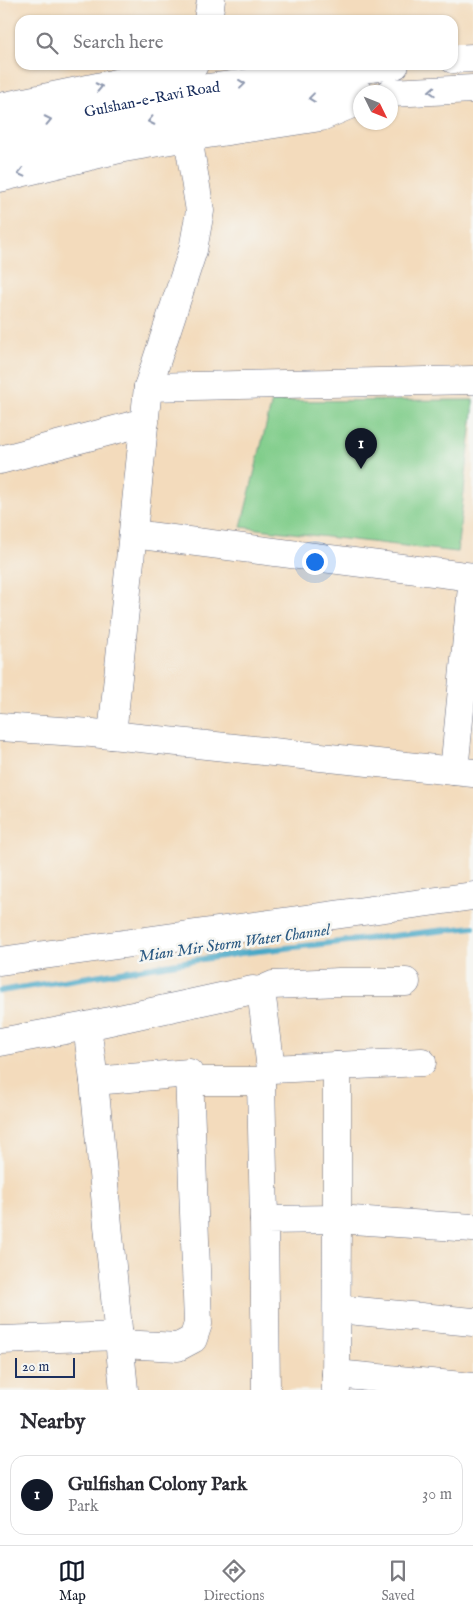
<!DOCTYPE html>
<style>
:root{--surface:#fff;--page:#f2f2f3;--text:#2b2b33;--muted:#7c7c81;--line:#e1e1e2;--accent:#111827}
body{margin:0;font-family:"IM FELL English",serif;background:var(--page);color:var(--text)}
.compass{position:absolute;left:353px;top:85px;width:45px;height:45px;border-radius:50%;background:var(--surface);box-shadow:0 1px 4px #0004;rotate:133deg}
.scale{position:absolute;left:15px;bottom:12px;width:60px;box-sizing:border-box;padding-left:5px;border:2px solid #1b2f5e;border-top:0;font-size:14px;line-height:18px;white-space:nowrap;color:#1b2f5e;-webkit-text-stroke:4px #f6f6f2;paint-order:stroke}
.you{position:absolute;left:314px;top:561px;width:18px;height:18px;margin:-12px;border:4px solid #fff;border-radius:50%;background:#1a73e8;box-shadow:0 0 0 8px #1a73e833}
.badge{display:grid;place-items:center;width:32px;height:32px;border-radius:50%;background:var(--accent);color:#fff;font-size:16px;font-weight:700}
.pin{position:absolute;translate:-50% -41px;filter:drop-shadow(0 1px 2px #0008)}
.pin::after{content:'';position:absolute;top:26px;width:18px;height:15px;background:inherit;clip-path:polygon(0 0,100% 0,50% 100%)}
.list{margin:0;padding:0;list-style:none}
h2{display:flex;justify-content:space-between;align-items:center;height:65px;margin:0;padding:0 20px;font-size:21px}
h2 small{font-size:16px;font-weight:400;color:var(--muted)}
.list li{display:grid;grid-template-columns:32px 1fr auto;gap:15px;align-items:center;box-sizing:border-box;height:80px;margin:0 10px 10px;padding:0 10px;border:1px solid var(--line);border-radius:15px}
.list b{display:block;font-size:19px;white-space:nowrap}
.list p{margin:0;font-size:16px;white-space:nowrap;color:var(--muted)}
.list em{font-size:16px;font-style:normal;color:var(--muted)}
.icon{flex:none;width:28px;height:28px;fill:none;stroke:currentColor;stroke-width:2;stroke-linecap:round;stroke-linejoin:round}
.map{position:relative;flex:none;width:473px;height:1390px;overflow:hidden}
.search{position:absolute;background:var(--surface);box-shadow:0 1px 4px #0004;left:15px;right:15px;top:15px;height:55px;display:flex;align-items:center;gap:12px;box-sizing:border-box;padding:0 18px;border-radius:15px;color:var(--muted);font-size:19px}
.sheet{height:155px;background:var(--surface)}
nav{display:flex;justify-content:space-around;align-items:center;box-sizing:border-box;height:70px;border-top:1px solid var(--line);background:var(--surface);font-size:14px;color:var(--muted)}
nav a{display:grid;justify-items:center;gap:2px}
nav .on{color:var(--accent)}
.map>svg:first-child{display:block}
</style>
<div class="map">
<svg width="473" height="1390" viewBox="0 0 473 1390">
<rect width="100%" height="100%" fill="#f6f6f2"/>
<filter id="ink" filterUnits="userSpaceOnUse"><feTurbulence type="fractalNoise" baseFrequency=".02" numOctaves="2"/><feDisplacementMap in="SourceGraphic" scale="10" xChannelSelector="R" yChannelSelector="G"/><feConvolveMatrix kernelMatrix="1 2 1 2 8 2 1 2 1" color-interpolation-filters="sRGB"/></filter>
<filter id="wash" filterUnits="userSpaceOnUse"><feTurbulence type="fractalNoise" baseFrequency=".0096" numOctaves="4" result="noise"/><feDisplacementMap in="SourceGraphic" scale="20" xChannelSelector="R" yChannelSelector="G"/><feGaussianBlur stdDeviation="1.12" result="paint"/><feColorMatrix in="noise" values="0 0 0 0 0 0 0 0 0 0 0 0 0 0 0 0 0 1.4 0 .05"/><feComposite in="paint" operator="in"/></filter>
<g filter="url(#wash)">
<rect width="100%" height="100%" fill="#f3dbbc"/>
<polygon fill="#81cd8b" stroke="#4e7e74" points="473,400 473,412 457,552 241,527 272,401"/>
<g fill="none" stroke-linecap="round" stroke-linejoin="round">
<polyline stroke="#47a7c6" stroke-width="6" points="0,991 241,953 473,927"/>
</g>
</g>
<g filter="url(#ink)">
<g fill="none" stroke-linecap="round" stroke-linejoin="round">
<g stroke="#676b7f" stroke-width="29">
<g id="minor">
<polyline points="208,20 211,0"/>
<polyline points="0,107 112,84 194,65"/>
<polyline points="0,178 124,148 188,137 200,211 193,250 148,387 112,735"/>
<polyline points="148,387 473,380"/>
<polyline points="0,460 145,422"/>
<polyline points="133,534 473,577"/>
<polyline points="0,727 92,733 473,773"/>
<polyline points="454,771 473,577"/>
<polyline points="259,991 273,985 339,982 406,982"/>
<polyline points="87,1026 94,1081 124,1390"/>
<polyline points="0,1042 87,1026 253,990 259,991 262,998 271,1069 422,1062"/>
<polyline points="337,1066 337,1219 473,1228"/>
<polyline points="94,1081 189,1073 198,1324 193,1339 178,1347 121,1344"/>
<polyline points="189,1081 261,1081 264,1220"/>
<polyline points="337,1309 473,1322"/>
<polyline points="0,1340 120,1336"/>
<polyline points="336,1374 473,1387"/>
<polyline points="266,1390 264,1220 337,1219 336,1390"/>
</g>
</g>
<g stroke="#676b7f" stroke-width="29">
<g id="major">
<polyline points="453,59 473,58"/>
<polyline points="390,93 473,89"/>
<path id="s1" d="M0,129L200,89L395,65"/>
<polyline points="188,137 321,117 359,101"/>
<path d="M0,153C119,128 238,100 360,94"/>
<polyline points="0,961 473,896"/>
</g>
</g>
<use href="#minor" stroke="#fff" stroke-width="28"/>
<use href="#major" stroke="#fff" stroke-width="28"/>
</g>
<defs><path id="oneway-chevron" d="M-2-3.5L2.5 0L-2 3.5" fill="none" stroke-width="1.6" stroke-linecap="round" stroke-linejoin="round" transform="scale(1.25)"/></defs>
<g stroke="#8d97ae">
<use href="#oneway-chevron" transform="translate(242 84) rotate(-7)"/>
<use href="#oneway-chevron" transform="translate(99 87) rotate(-12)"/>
<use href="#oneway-chevron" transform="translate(432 91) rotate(177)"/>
<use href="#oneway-chevron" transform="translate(312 98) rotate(173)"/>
<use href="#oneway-chevron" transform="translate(48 120) rotate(-12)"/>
<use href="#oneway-chevron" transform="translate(151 121) rotate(168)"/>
<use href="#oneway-chevron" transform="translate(21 173) rotate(166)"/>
</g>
</g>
<g text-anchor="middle" stroke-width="5" stroke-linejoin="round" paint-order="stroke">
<g font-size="15" fill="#1b2f5e" stroke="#f6f6f2">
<text dy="5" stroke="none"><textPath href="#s1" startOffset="155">Gulshan-e-Ravi Road</textPath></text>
</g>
<g font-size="16" font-style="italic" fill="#2a5982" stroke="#f6f6f2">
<text transform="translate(234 942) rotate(-8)" y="6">Mian Mir Storm Water Channel</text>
</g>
</g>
</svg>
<svg class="compass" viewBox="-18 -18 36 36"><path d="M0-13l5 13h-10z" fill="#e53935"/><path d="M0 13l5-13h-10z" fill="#7c7c81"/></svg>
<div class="scale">20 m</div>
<div class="you"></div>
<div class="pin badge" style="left:361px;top:469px">1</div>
<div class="search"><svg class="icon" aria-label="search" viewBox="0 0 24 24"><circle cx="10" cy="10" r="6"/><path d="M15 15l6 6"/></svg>Search here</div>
</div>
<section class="sheet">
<h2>Nearby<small></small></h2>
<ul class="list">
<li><span class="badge">1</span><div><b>Gulfishan Colony Park</b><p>Park</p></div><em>30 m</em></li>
</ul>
</section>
<nav>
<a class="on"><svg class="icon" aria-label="map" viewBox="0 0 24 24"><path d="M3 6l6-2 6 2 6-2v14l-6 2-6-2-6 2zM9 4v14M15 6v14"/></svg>Map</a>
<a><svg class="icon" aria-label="directions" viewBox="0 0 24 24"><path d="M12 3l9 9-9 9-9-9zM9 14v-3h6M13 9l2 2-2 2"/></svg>Directions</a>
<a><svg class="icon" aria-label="saved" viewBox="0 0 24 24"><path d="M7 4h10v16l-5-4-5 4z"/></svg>Saved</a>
</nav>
